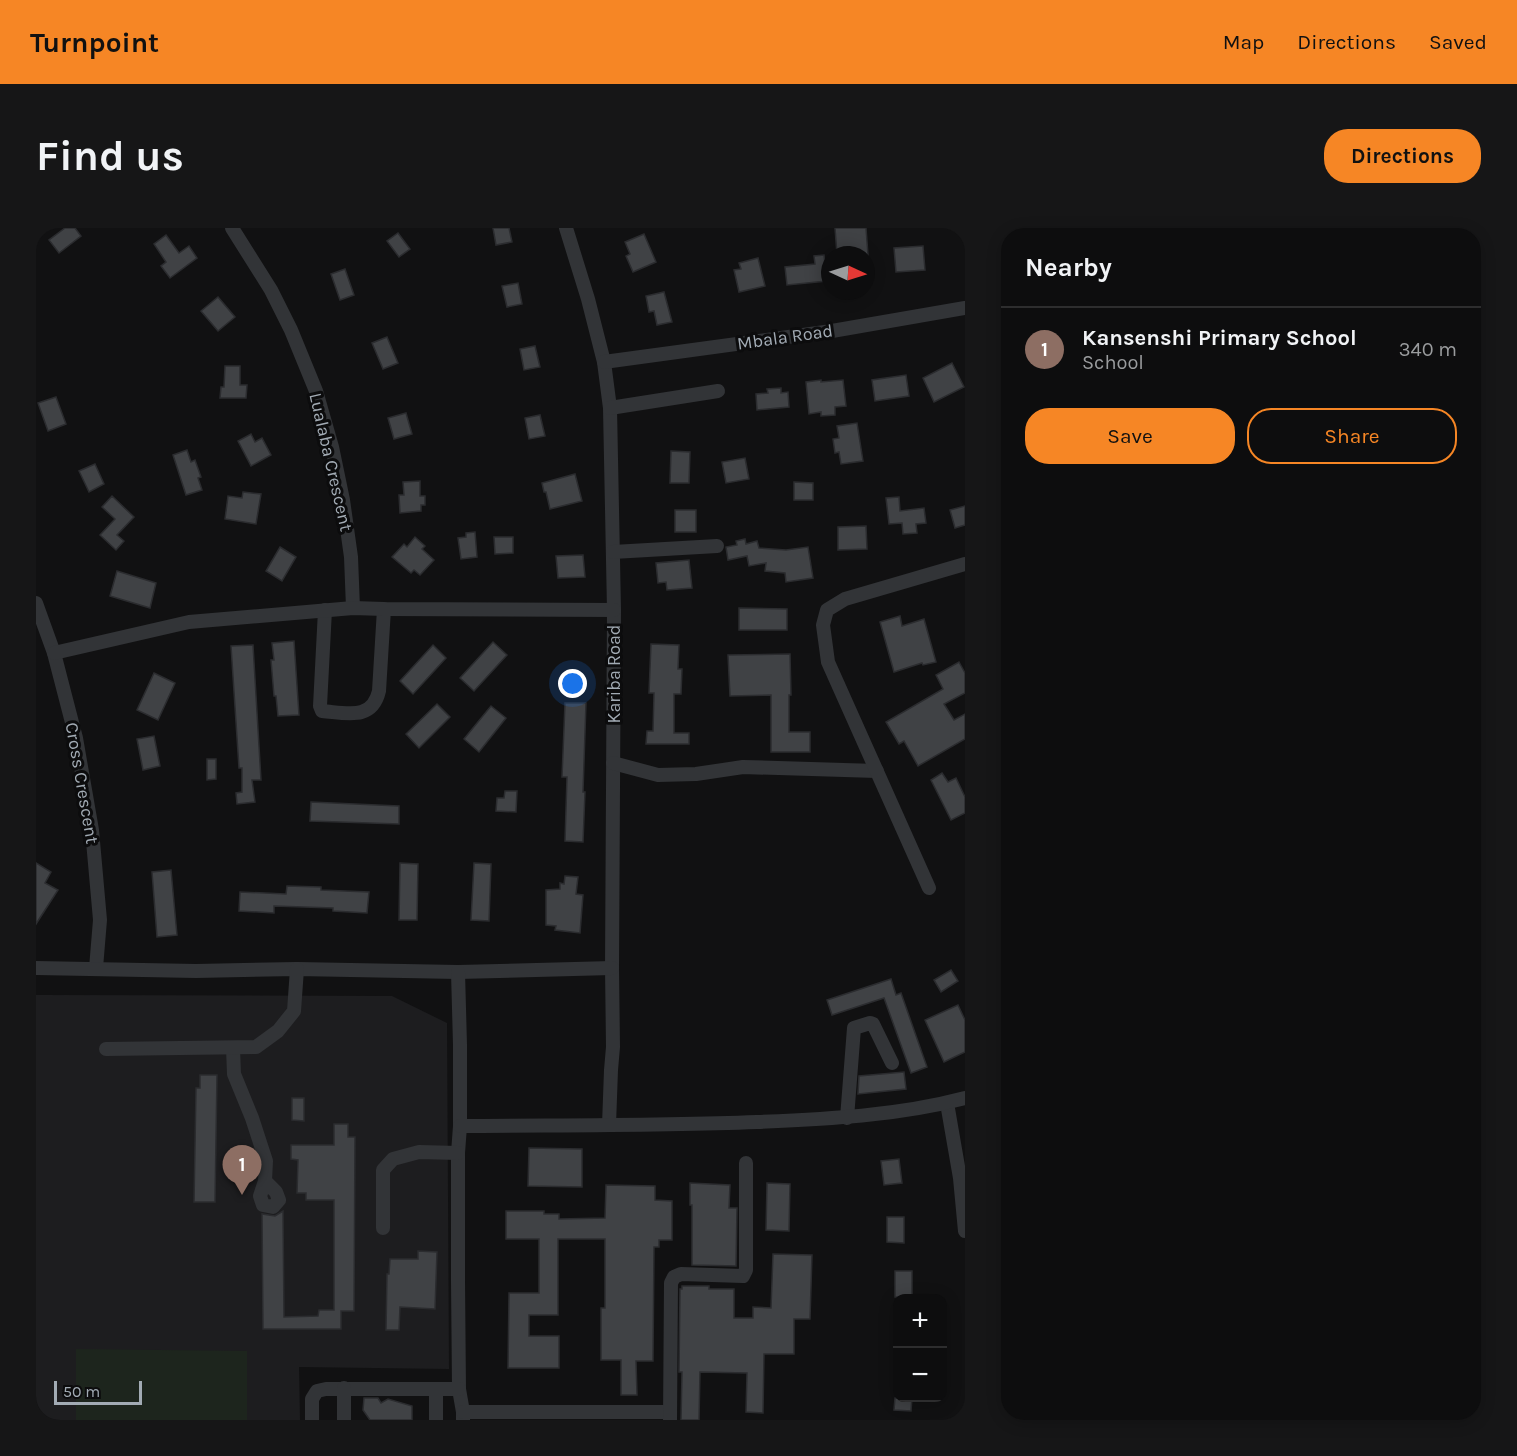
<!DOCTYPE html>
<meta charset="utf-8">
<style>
:root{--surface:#0d0d0e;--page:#161617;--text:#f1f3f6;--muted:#9a9c9e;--line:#2d2d2e;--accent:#f68625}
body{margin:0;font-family:Karla,sans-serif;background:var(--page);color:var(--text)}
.controls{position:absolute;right:18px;bottom:18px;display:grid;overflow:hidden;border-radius:12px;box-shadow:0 3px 15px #0003}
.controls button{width:54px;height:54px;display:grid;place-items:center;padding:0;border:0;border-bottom:2px solid var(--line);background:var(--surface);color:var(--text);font:30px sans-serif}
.compass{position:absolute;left:785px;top:18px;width:54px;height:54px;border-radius:50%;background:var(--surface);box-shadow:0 3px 15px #0003;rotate:94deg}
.scale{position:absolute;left:18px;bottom:15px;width:88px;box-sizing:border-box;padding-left:6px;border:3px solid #a2abb4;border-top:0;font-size:16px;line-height:21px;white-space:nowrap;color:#a2abb4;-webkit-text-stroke:4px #0c0c0d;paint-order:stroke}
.you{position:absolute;left:537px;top:456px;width:21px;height:21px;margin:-15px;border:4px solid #fff;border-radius:50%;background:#1a73e8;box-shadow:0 0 0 9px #1a73e833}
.badge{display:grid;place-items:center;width:39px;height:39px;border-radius:50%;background:var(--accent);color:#fff;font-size:20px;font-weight:700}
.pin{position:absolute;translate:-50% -50px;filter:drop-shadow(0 2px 3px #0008)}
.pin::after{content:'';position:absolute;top:32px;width:21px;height:18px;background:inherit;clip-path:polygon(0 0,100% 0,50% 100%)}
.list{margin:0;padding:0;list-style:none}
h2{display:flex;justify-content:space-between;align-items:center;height:78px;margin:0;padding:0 24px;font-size:26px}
h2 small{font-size:20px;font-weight:400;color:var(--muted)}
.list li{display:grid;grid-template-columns:39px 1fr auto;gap:18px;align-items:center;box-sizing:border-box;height:84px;padding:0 24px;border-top:2px solid var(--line)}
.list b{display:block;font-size:22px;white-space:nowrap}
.list p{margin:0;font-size:20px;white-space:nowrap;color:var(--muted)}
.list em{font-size:20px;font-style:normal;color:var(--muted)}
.actions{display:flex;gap:12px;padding:18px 24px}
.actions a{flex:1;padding:14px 0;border:2px solid var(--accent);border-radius:24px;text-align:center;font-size:21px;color:var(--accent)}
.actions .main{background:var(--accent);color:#111}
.map{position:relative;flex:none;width:929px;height:1192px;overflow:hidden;border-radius:24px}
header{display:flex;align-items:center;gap:36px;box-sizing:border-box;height:84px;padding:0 30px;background:var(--accent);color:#111}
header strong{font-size:28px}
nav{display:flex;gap:33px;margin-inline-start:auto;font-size:21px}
.intro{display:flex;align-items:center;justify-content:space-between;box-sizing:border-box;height:144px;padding:0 36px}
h1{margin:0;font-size:42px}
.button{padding:15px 27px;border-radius:24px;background:var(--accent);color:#111;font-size:21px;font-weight:700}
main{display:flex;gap:36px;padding:0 36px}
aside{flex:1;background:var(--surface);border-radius:24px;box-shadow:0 3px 15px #0003}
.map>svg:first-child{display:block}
</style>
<header>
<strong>Turnpoint</strong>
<nav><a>Map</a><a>Directions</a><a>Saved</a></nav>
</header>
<div class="intro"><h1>Find us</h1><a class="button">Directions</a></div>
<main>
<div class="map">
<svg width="929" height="1192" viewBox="0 0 929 1192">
<rect width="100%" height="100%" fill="#111112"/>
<polygon fill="#1d1d1f" points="0,767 356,768 411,795 413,1141 263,1139 264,1192 0,1192"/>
<polygon fill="#1d251d" points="40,1121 211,1123 211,1192 40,1192"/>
<g fill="#404245" stroke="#2b2c2f" stroke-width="1.5">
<polygon points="29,0 39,0 45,8 23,25 13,12"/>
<polygon points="457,0 473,0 476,14 460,17"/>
<polygon points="799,0 830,0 832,27 801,27"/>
<polygon points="362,5 374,21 363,29 351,13"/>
<polygon points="608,6 620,34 597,44 590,28 594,26 589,14"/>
<polygon points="130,7 143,25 153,18 161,30 134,50 125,38 130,34 118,16"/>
<polygon points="887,18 889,42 860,44 858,20"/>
<polygon points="788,27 791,53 751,57 749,39 779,36 778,28"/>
<polygon points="722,30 729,58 703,64 698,42 705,41 703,35"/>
<polygon points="309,41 318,67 304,72 295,46"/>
<polygon points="482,55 486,76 471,79 466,58"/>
<polygon points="628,64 636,94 621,97 618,83 613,84 610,68"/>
<polygon points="182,69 199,89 182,103 165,83"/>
<polygon points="351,109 362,135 347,141 336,115"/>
<polygon points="499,118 504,139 488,142 484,121"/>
<polygon points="916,135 928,159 898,174 887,150"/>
<polygon points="189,138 204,138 204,157 211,157 210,170 184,170 185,159 188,159"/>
<polygon points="870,147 873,168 839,173 836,152"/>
<polygon points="785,152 785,154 807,152 810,178 799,179 799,187 785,188 785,184 773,186 770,154"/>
<polygon points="745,160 745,165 752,164 753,179 721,182 720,166 732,165 731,161"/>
<polygon points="20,169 30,196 12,203 2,175"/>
<polygon points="370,185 376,206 358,211 352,190"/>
<polygon points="504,187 509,208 493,211 489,190"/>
<polygon points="821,195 827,233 805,236 803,224 799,225 797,211 803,210 801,198"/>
<polygon points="215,206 219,214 226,210 235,227 215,238 202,213"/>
<polygon points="151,222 155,234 159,232 165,249 162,250 166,262 150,267 137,227"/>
<polygon points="635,223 654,224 653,255 634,255"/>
<polygon points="709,230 713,251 690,255 686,234"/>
<polygon points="59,236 68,256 53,264 43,243"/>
<polygon points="539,246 546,273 514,281 510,264 508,264 506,255"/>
<polygon points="384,253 384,268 389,268 389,277 385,277 385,283 364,285 363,267 368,267 367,254"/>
<polygon points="758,254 777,255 777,272 758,272"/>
<polygon points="207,264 225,266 220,296 189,291 192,268 206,270"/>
<polygon points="76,268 98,289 81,307 88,313 80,322 64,307 79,291 66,279"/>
<polygon points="863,269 864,283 888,280 890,295 880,296 881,305 867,306 866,295 853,296 850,270"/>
<polygon points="929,278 929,297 919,300 914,282"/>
<rect x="639" y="282" width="21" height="22"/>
<polygon points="830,298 831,321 802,322 802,299"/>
<polygon points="439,304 441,329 425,331 422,310 430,309 430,305"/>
<polygon points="379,309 389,318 386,321 398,332 384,347 378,342 375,345 356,329 368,316 371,319"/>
<polygon points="458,309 477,309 477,325 459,326"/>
<polygon points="709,311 710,316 721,313 723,320 750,322 772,319 777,350 750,354 749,345 729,343 730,335 713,338 711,328 692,332 690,319 701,317 700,313"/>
<polygon points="244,319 260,329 246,353 230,343"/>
<polygon points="547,327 549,349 522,350 520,328"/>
<polygon points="653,332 656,360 631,362 630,354 622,355 620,335"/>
<polygon points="81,343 120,355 114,380 74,368"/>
<polygon points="703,380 751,381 751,402 703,402"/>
<polygon points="864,388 866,398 888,391 900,434 887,437 886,435 858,444 844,394"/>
<polygon points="258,413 263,487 242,488 240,468 238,468 235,432 238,432 236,415"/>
<polygon points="457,414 471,427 438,463 424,450"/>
<polygon points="615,416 643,417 642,441 646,441 645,466 638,466 638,505 653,505 653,516 610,516 611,503 617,503 618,465 613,465"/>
<polygon points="217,417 225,552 216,552 219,574 201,576 200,565 206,564 206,540 203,540 195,418"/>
<polygon points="397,417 410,430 377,466 364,453"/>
<polygon points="754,426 755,467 753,467 753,504 774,504 774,524 735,524 735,467 694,468 692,427"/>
<polygon points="923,434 929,445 929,465 908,476 918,492 929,486 929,511 882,538 868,513 863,516 850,494 907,461 900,447"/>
<polygon points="118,445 139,455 122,492 101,482"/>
<polygon points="529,475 550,475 547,564 549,564 547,614 529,613 531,549 526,549"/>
<polygon points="401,476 414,489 383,520 370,506"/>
<polygon points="455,478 470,490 443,524 428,511"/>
<polygon points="118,508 124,538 107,542 101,511"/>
<polygon points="171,531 180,531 180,551 171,552"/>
<polygon points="906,545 912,554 920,550 929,569 929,585 915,592 895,552"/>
<polygon points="469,563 481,563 480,584 460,583 461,570 468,570"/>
<polygon points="275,574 363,578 363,596 274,593"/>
<polygon points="0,635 15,644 9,655 22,662 0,696"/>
<polygon points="364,635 382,636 381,692 363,692"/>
<polygon points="438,635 455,636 453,693 435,692"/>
<polygon points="135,642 141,707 121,709 116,644"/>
<polygon points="529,648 542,649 540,666 547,667 544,705 519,702 520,698 510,697 510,662 524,661 524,655 528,656"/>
<polygon points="251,658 285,659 285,662 333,664 331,685 297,683 297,680 238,678 238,685 203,683 204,664 250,666"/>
<polygon points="915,742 922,753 905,764 898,752"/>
<polygon points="855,751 860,767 865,765 891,839 875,845 848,770 796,787 791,772"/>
<polygon points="922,777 929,792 929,824 908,834 889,792"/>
<polygon points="868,844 870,861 822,866 823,848"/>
<polygon points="164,847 181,847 179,974 158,974 160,860 164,860"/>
<polygon points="256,870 268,870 268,893 256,892"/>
<polygon points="298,896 312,896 312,909 319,909 318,1083 305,1083 305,1101 227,1101 226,986 239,988 247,983 248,1089 282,1088 283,1082 298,1082 298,972 270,972 270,965 261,965 262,932 255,931 255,917 298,917"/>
<polygon points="493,920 546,921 546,959 492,958"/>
<polygon points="863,931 866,955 848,957 845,933"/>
<polygon points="654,955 694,957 693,980 701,980 700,1038 656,1037 656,977 654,977"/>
<polygon points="731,955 754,956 753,1003 730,1002"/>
<polygon points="570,957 619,958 619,972 636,973 636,1012 623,1012 623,1019 618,1019 617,1133 600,1133 601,1167 585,1167 585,1132 565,1132 565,1080 569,1080 569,1011 522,1011 522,1087 493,1087 493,1108 523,1108 523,1140 472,1140 473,1065 503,1065 503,1011 470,1011 470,983 508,983 508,986 523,986 523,991 569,990"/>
<polygon points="851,989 868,989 868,1015 851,1014"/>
<polygon points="382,1023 401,1024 399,1081 364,1079 363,1102 350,1102 351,1046 353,1046 354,1031 382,1031"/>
<polygon points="737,1026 776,1027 774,1091 758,1091 758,1126 728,1126 727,1185 710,1184 711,1145 664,1144 663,1192 645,1192 646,1144 643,1144 644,1061 646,1061 646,1058 673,1058 673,1061 698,1061 698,1090 717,1090 717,1079 735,1080"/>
<rect x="859" y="1043" width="17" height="26"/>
<polygon points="328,1170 342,1170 345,1175 352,1171 376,1178 376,1192 334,1192 327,1182"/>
<polygon points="859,1170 876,1170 875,1183 858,1182"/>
</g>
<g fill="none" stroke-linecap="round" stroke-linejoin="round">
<g stroke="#323437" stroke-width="14">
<polyline points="196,0 235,62 255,102 280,163 296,219 307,272 315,329 317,380"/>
<polyline points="530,0 552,71 568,134 574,180 578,382 576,740 577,819 575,842 573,897"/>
<polyline points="568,134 796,103 929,80"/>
<polyline points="574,180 682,163"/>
<polyline points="577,324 681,318"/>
<polyline points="0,375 18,425 40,510 56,602 64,692 60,740"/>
<path d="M289,382L284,478L286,483C311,485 336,493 343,463L348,381"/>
<polyline points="18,425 153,394 317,380 348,381 578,382"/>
<polyline points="577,535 622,547 660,546 707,539 841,543"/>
<polyline points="893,660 792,434 787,397 791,382 809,371 929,336"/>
<polyline points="0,740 160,743 261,741 422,744 576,740"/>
<polyline points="422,744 424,817 424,898 422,925 422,1053 423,1161 427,1184 427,1192"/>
<polyline points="197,820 198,846 216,890 230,933 229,953 224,968 227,977 237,979 243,972 240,964 229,953"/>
<polyline points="70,821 220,819 242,803 258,783 261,741"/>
<polyline points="911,875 924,950 929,1003"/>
<polyline points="811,890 818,800 834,795 837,796 856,835"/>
<path d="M424,898C523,897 622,898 721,894C791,891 861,888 929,870"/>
<polyline points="347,1000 347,942 357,931 383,924 422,925"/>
<polyline points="400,1161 400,1192"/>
<polyline points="427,1184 634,1184"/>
<polyline points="276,1192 276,1171 281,1163 290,1161 423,1161"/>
<polyline points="308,1192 308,1160"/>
<polyline points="634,1192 635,1055 638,1049 645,1046 707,1048 710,1042 710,935"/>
</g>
</g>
<g text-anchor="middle" stroke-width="6" stroke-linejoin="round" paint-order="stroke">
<g font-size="18" fill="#a2abb4" stroke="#0c0c0d">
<text transform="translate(749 109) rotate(-8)" y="6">Mbala Road</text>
<text transform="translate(295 234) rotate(77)" y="6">Lualaba Crescent</text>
<text transform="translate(578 446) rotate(-90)" y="6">Kariba Road</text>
<text transform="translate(46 555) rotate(80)" y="6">Cross Crescent</text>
</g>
</g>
</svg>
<div class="controls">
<button>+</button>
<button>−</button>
</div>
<svg class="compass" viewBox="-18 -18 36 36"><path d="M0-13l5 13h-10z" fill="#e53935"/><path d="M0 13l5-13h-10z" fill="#9a9c9e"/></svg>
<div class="scale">50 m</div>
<div class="you"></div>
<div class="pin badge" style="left:206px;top:967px;background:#8d6e63">1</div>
</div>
<aside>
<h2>Nearby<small></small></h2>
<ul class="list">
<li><span class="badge" style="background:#8d6e63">1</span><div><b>Kansenshi Primary School</b><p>School</p></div><em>340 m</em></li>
</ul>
<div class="actions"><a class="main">Save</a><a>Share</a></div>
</aside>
</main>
